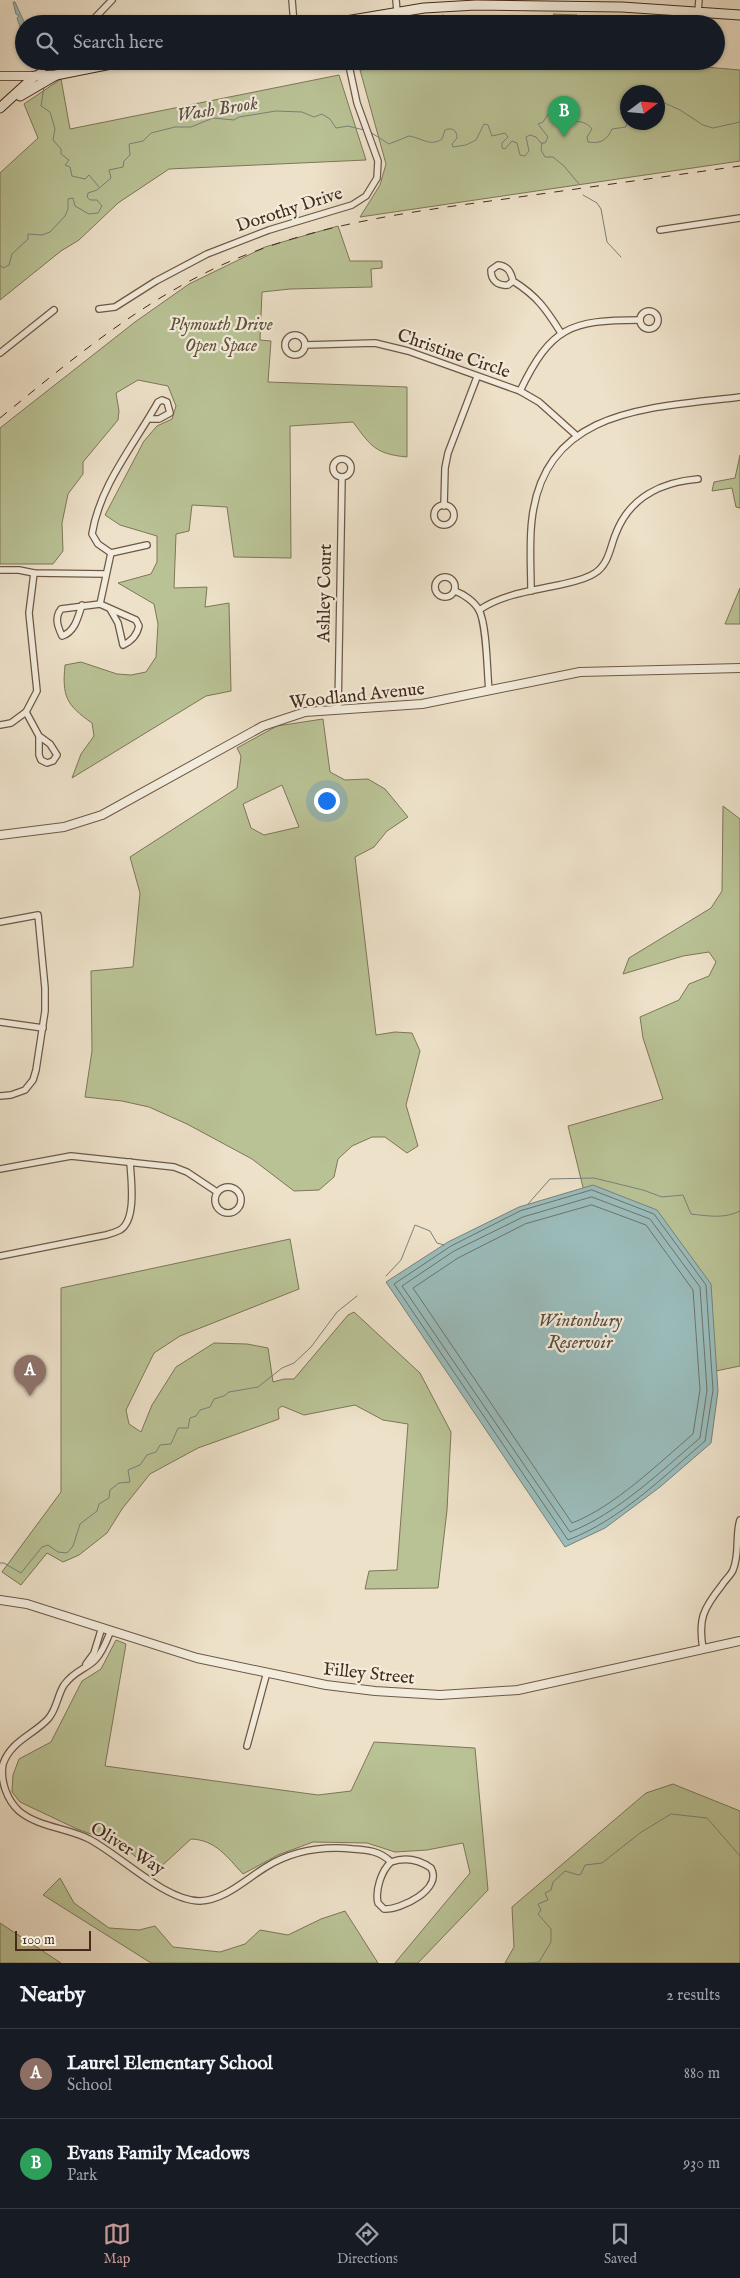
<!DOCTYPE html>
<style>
:root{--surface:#171b24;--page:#242831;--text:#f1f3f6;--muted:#9ea1a6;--line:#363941;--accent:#c59692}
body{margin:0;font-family:"IM FELL English",serif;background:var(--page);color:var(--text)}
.compass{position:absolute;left:620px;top:85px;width:45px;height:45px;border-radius:50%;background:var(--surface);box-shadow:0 1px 4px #0004;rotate:74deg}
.scale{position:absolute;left:15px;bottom:12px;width:76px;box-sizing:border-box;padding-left:5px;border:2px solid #442b1a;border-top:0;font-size:14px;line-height:18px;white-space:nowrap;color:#442b1a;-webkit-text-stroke:4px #f3ecdc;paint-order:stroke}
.you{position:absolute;left:326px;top:800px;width:18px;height:18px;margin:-12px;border:4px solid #fff;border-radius:50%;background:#1a73e8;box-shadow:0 0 0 8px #1a73e833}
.badge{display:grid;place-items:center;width:32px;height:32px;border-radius:50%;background:var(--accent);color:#fff;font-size:16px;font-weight:700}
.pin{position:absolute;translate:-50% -41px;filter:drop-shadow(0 1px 2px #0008)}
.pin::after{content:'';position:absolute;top:26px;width:18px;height:15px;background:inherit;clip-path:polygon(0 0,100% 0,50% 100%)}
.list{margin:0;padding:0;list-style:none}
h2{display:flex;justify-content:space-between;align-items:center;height:65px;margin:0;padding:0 20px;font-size:21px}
h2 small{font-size:16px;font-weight:400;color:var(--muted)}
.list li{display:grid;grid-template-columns:32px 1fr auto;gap:15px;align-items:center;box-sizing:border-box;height:90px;padding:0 20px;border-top:1px solid var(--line)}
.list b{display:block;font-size:19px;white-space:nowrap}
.list p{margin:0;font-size:16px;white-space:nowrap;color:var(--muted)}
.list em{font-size:16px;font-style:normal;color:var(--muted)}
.icon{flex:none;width:28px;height:28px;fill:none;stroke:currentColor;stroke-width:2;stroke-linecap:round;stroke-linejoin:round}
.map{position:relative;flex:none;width:740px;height:1963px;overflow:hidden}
.search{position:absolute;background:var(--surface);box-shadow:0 1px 4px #0004;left:15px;right:15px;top:15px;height:55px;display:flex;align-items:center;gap:12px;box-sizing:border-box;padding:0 18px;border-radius:28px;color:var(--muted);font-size:19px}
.sheet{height:245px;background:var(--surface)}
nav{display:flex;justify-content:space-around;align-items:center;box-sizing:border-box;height:70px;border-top:1px solid var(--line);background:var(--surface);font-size:14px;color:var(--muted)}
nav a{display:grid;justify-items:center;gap:2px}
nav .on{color:var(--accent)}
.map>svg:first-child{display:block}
</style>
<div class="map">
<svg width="740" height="1963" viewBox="0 0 740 1963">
<rect width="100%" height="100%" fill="#ede1c9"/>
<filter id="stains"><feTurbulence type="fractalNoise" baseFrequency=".004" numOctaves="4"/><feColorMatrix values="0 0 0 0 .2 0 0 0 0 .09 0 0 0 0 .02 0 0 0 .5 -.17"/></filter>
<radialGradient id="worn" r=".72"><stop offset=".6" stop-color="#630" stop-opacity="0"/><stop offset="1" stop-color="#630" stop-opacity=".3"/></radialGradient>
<g fill="#b9c295" stroke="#7e7658" fill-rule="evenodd">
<polygon points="553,14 577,15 572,16 570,24 558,24 558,18"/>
<polygon points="444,15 441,24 430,24 426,18"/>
<path d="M379,61H659V63L740,70V161L360,217L380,185L386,164L360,70L378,68ZM628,92H658V122H628Z"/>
<polygon points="339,75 366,160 169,169 118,203 79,240 61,251 0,300 0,173 38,138 24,104 61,79 70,129"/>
<path d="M338,226L350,261H382V268L371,269L372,287L290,289L262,292L260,340L271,341L268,382L407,387V457C375,454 371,446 353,422L290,426L291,558L234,557L227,507L192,505L189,531L176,534L174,588L207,587L205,607L229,603L231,691L206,696L72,778L81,754L94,736L92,723C66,705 62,696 65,665L81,662L117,674L131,675L146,672L156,657L158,624L154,604L118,583L151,574L157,562V536L120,525L105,515L144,441L157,426L172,419L176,406L168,386L138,380L116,393L119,411L118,420L83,462V474L68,494L62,523L63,551L53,564H0V428L135,322L189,284L265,247Z"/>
<polygon points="740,455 740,508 736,507 732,488 712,491 714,482 735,478"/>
<polygon points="740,588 740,624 725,624"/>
<path d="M323,719L330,772L345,780L368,779L385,789L408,817L387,831L374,847L355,857L376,1035L395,1032L412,1033L420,1051L406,1105L418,1146L407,1153L385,1137H372L352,1146L338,1159L334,1177L319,1190L294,1191L252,1159L187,1124L149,1107L122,1101L85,1097L92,1051L91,971L133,967L140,893L130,857L237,788L241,756L237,748L277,726ZM282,785L299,827L264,835L251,828L243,804Z"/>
<polygon points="723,806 740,819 740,1366 643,1386 591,1220 568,1126 663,1099 643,1038 640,1017 679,1000 689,984 709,976 716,962 709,952 683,956 623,974 629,958 711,908 722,891"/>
<polygon points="290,1239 299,1289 180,1336 154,1353 126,1410 129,1424 141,1432 152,1405 176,1367 214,1343 247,1344 268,1348 273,1382 284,1379 294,1379 348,1315 354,1312 420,1373 451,1432 447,1510 438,1588 365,1589 369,1571 397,1570 408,1424 383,1420 355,1405 304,1415 282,1406 278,1409 279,1419 198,1448 150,1474 122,1509 107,1533 79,1555 63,1562 47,1553 21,1585 2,1572 61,1492 61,1288"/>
<path d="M116,1640L126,1644L105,1766L318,1795L351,1791L374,1742L475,1748L488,1890L418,1963H395L470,1873L463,1843L427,1850L395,1852L367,1843L313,1842L278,1855L243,1874C227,1857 216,1840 191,1839L155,1872L121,1845L77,1829L20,1802L12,1792L13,1775L19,1759L51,1742L82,1681L101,1669Z"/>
<polygon points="673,1784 740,1811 740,1963 505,1963 514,1947 512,1907 646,1793"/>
<polygon points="60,1878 74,1903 109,1928 139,1930 155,1926 173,1947 220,1952 245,1944 260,1930 288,1935 321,1919 345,1911 378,1963 151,1963 43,1895"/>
<polygon points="0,1923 61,1963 0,1963"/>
</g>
<g fill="#9abcbb" stroke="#78827b">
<polygon points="13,2 15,2 25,24 24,38 17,18 19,16 16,14"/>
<polygon points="593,1185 657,1210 711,1284 718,1391 711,1443 660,1487 605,1528 565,1547 386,1282 448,1242 519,1207"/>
</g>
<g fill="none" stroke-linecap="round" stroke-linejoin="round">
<g stroke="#6f746a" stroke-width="1">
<path d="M592,1190L654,1214L706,1285L713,1390L705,1441C663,1477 620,1520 568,1540L394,1284L451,1246L520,1211Z"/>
<path d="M592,1197L650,1219L700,1287L707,1390L700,1438C661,1471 617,1514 570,1532L402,1286L454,1251L523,1217Z"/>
<path d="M592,1205L646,1225L693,1290L700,1390L693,1434C659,1463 614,1507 572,1523L413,1288L458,1258L525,1224Z"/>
</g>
<g stroke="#78827b" stroke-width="1">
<polyline points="37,61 38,65"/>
<polyline points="44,87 41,106 50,112 55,129 53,140 61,149 61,154 69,160 65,165 70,167 72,176 85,179 89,175 99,187"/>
<polyline points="658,100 680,110 703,125 713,128 740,122"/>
<path d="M370,132L389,144L409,136C422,138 430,147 442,139L445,130C452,127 457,130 457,138L452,144L453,147L466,145L476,140L484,124L488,125L492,136L505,133L508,137L502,143V148L505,149L512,141L517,143L520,155L525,156L529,151L526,137L530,135L536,137L541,143H545L548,137L538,124L543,122L552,108L556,109L555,118L558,121C569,122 584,118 592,129L587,137L588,142C601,144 607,140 612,129L626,127L628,113"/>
<polyline points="542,143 541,150 545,157 553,157 564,166 579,184"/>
<polyline points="583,195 597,203 601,209 607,242 621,257"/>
<polyline points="0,265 3,268 9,265 12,254 28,239 28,234 42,235 50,232 65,216 68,209 68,199 73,198 75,206 89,214 98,213 102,206 97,200 90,200 87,197 88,193 97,190 111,178 109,170 123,167 124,161 130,155 129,144 143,141 151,133 175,127 191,127 213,118 234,120 239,117 276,111 302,112 314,117 322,114 330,119 336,128 348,126 364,130"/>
<path d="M528,1204L550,1179L594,1178L643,1190L662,1197L683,1195L691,1214C709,1216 724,1219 740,1211"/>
<polyline points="386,1276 401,1260 415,1225 430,1231 437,1243 444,1245"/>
<polyline points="0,1563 4,1563 21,1573 42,1547 48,1545 58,1552 67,1553 73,1546 80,1524 97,1511 99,1504 109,1498 110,1490 119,1483 130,1482 128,1470 140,1465 147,1455 156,1452 160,1445 171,1444 178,1428 188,1428 190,1418 196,1416 200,1410 210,1407 214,1399 224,1396 229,1392 258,1387 282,1368 294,1363 311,1347 337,1312 357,1296"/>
<polyline points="528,1963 539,1962 551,1942 551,1929 538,1914 541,1910 538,1904 548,1900 545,1893 551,1890 553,1882 565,1871 578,1875 581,1874 585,1865 602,1863 640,1833 671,1814 707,1818 740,1856"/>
</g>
<g stroke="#6e5846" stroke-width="8">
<g id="minor">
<polyline points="292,0 294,24"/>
<polyline points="396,0 397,12"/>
<polyline points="698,11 699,0"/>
<polyline points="89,24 112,0"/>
<polyline points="35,76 52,61"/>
<polyline points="660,230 740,218"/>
<path d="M513,281L508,285C498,286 491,281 491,270L498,265C508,266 511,272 513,281C537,296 546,309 561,333"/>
<polyline points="99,309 115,307 156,281 207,254 269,230 352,205 366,196 377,178 378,161 357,103 348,61"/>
<circle cx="649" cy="320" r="9"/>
<circle cx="295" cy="345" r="10"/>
<polyline points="305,345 375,343 408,351 520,391 539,402 577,436"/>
<polyline points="0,353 54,310"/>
<path d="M520,391C551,327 570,320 640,320"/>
<circle cx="342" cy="468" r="9"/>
<circle cx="444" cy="515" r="10"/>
<polyline points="444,506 445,468 448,453 477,377"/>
<path d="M147,545L111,553L98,544L92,534C100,485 134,445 158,402L162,400L167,402L170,413L159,419H149"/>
<polyline points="0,570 19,570 34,573 105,574"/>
<circle cx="445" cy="587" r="10"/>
<path d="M455,591C463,594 474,601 479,610C487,625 487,672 489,691"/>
<path d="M531,591C531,567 529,542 532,519C545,406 654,408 740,397"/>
<path d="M100,604L136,620L139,626C137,635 132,641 123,645L118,623L110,609"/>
<path d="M82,605C78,617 75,632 62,636C58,627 54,618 61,609L100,604L111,553"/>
<path d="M479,610C503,594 531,591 559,585C571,582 585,580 595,573C609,564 610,547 616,533C630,497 662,482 698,479"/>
<polyline points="338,710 342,477"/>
<polyline points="26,712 39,736 39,755 41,760 47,763 53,761 57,755 50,744 39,736"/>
<polyline points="0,725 11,723 26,712 37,691 29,613 34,573"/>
<polyline points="0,922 38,915 45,988 45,1011 36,1070 33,1080 25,1090 11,1095 0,1096"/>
<polyline points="0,1022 43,1028"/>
<polyline points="0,1169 71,1156 174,1167 187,1172 217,1192"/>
<circle cx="228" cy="1200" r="13"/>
<path d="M0,1256L106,1235C110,1234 116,1232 120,1230C137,1220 131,1179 130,1162"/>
<path d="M111,1630C107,1640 103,1652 95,1660C85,1670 75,1670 64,1685C57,1696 57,1709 48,1719C33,1735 11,1741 3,1764C0,1781 7,1800 19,1811C38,1827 67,1828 89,1839C120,1855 165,1901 200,1901C225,1900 246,1879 266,1867C292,1851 323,1846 353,1849C368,1850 380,1851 391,1862C405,1857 418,1859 431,1868C443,1889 401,1910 384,1909L378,1903C375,1891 381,1871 391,1862"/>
<path d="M703,1649C698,1619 703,1609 722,1585C725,1580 731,1575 733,1570C740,1554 735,1536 740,1520"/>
<polyline points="86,1664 94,1653 102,1627"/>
<polyline points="247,1746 267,1672"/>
</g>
</g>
<g stroke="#6e5846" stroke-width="10">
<g id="tertiary">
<polyline points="0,76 35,76"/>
<polyline points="0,835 64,827 102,815 263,726 305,712 422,704 580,672 740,668"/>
<polyline points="0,1600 27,1604 197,1658 326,1685 375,1691 440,1695 518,1690 740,1641"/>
</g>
</g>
<g stroke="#442b1a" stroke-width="11">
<g id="secondary">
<polyline points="328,24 424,8 476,5 622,7 740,15"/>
<polyline points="20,96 56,75"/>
<polyline points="0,108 35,76 56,75 126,61"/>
</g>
</g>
<use href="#minor" stroke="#f3ecdc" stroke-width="5.5"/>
<use href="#tertiary" stroke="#f3ecdc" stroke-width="8"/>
<use href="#secondary" stroke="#f3ecdc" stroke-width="9"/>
<path stroke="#442b1a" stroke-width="1" stroke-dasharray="9 9" stroke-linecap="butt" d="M0,418C71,360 140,302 224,264C314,224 409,212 505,199C583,188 662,177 740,166"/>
</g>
<g text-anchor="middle" stroke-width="4.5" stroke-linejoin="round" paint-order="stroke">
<g font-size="18" fill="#442b1a" stroke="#f3ecdc">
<text transform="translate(289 209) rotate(-18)" y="6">Dorothy Drive</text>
<text transform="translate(454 353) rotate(19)" y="6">Christine Circle</text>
<text transform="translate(324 593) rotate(-89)" y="6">Ashley Court</text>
<text transform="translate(357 695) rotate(-6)" y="6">Woodland Avenue</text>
<text transform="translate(369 1673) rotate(6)" y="6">Filley Street</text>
<text transform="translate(128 1848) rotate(32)" y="6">Oliver Way</text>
</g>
<g font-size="18" font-style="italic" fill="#615139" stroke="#f3ecdc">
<text x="221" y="330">Plymouth Drive<tspan x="221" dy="21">Open Space</tspan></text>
</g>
<g font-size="19" font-style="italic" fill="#5a4f42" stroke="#f3ecdc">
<text transform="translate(217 108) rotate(-9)" y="7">Wash Brook</text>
<text x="580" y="1326">Wintonbury<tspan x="580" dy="22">Reservoir</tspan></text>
</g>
</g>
<rect width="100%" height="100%" filter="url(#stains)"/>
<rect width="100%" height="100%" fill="url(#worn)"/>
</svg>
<svg class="compass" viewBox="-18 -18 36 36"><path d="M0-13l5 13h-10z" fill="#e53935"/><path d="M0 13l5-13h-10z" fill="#9ea1a6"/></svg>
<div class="scale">100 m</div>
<div class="you"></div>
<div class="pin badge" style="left:30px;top:1396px;background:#8d6e63">A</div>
<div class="pin badge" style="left:564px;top:137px;background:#2e9e5b">B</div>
<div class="search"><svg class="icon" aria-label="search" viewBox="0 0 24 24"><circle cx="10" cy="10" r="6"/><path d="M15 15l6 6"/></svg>Search here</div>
</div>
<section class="sheet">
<h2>Nearby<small>2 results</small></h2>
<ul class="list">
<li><span class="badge" style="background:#8d6e63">A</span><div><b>Laurel Elementary School</b><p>School</p></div><em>880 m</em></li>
<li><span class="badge" style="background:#2e9e5b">B</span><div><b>Evans Family Meadows</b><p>Park</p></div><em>930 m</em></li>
</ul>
</section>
<nav>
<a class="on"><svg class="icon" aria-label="map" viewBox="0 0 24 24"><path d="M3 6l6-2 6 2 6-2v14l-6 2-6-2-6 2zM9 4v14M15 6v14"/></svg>Map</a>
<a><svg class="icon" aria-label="directions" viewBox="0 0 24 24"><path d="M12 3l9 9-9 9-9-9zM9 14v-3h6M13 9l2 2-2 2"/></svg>Directions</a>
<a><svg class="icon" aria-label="saved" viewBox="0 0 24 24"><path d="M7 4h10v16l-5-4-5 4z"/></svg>Saved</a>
</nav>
